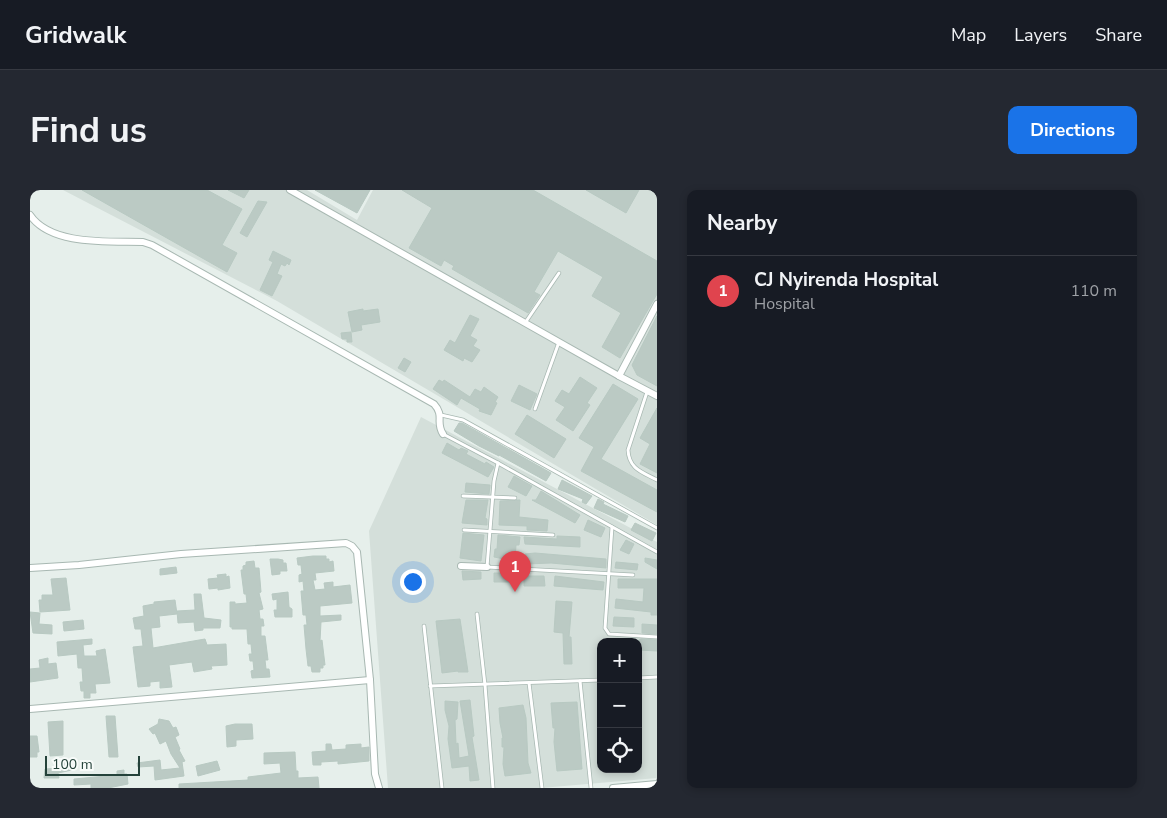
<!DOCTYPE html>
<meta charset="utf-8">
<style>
:root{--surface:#171b24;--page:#242831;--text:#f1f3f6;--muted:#9ea1a6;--line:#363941;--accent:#1a73e8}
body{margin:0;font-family:"Nunito Sans",sans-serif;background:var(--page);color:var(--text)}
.controls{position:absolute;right:15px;bottom:15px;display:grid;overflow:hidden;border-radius:10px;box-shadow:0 2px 8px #0003}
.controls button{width:45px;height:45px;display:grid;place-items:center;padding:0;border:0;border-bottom:1px solid var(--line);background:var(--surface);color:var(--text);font:25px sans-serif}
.scale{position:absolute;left:15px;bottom:12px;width:95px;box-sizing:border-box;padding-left:5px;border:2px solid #24423a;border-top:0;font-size:14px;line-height:18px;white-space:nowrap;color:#24423a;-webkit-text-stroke:4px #f7fbf9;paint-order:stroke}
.you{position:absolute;left:382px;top:391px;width:18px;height:18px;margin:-12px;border:4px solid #fff;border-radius:50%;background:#1a73e8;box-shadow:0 0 0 8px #1a73e833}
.badge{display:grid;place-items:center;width:32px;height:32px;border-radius:50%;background:var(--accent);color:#fff;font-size:16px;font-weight:700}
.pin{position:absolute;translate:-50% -41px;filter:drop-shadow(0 1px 2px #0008)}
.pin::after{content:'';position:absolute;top:26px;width:18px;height:15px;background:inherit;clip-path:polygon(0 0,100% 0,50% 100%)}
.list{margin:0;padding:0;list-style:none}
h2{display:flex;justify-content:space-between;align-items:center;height:65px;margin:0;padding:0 20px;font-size:21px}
h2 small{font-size:16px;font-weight:400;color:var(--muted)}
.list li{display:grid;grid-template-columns:32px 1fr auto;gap:15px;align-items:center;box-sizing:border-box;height:70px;padding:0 20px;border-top:1px solid var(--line)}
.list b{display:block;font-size:19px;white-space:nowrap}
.list p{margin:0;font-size:16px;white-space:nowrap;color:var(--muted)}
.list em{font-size:16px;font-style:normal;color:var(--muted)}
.icon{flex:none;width:28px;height:28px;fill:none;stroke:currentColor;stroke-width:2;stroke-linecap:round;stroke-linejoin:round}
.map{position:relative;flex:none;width:627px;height:598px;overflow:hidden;border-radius:10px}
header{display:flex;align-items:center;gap:30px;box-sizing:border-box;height:70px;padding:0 25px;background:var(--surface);border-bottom:1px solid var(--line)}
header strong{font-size:24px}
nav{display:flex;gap:28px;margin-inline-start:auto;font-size:18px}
.intro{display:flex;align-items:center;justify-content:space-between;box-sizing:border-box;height:120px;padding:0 30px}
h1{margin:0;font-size:35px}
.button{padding:12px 22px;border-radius:10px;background:var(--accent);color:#fff;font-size:18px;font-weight:700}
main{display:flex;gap:30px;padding:0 30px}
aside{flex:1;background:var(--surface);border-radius:10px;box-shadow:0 2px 8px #0003}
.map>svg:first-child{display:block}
</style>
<header>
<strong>Gridwalk</strong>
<nav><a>Map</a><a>Layers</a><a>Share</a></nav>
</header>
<div class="intro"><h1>Find us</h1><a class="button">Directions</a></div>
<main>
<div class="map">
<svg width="627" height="598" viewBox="0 0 627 598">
<rect width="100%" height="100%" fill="#e6efeb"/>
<g fill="#d4dfda" fill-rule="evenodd">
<polygon points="33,0 277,0 327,30 343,0 627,0 627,335 247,111"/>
<path d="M391,227L627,352V588L511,598H358L339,341ZM571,452H608V579H571Z"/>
</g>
<g fill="#bbcac4" stroke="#b8c9c2">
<polygon points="52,0 177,0 212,19 192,55 207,63 197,82"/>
<polygon points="198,0 219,0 214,8"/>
<polygon points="285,0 340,0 327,23"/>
<polygon points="372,0 503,0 627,71 627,104 590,168 572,157 591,123 562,106 573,87 528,61 504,102 510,105 498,123 422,79 424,76 414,70 411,76 379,58 402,18"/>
<polygon points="556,0 609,0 596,23"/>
<polygon points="228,11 237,12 217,47 210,43"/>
<polygon points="243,61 261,70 259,75 257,73 255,76 251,74 247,84 252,86 242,106 230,100 243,72 239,70"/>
<polygon points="333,119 333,121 348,119 350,132 331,135 332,140 322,142 318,122"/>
<polygon points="440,125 449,129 440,146 447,150 443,156 450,160 442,172 434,168 433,171 414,160 420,150 425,153"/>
<polygon points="627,126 627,196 607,185 602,175"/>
<polygon points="321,142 322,152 317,152 317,149 312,149 311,143"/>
<polygon points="374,168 381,172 375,182 368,178"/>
<polygon points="550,187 567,198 557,213 560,215 543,241 526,230 535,217 525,211 532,200 539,204"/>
<polygon points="409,190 413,192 414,190 440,207 445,199 451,202 454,197 468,207 465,212 467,213 461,225 449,221 450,219 431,208 427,215 403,199"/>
<polygon points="583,194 608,209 571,269 627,300 627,322 551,281 564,257 549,248"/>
<polygon points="489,195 507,204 500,220 481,211"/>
<polygon points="627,218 627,283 610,274 620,254 610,248"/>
<polygon points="497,225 536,249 524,268 485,244"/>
<polygon points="429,233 432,233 521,283 516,291 469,265 469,266 449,256 424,241"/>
<polygon points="417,253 429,260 431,258 438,261 436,264 455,274 456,272 464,277 458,287 412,263"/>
<polygon points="484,286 502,296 496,306 478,297"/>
<polygon points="532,290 562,306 556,314 552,312 553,309 528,299"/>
<polygon points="436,293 460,295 459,304 435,302"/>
<polygon points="511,301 550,325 545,333 502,310 506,310"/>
<polygon points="568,309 574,312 573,314 598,326 595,332 564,318"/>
<polygon points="436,310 458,310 455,328 457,329 457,335 432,333"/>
<polygon points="488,310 490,310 489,327 518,330 517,341 497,340 497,336 469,335 470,311"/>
<polygon points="558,330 575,338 571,347 554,340"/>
<polygon points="605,333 626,343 622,351 601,340"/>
<polygon points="433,343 454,345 451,371 430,368"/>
<polygon points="468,345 490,347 489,355 486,355 485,371 464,367 465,359 467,359"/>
<polygon points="527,346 550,347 550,357 495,354 494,347 527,349"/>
<polygon points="596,350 604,354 599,364 590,360"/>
<polygon points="505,363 576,369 576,378 521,373 496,374 495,364"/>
<polygon points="283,366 296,366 296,369 299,369 299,372 303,371 304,381 285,383 286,390 283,390 285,400 295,399 294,393 303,392 303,397 320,395 322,413 290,416 290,426 311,425 311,430 291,432 290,451 292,450 295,475 293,475 293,478 290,478 290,482 282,482 281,476 278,476 276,459 274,435 277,435 276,425 273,425 271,401 274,401 273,391 269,392 269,385 272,384 271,375 268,375 267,368"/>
<polygon points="615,368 627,370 627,379 615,372"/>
<polygon points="240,369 248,369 253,370 253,373 256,373 257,381 250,381 250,384 242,385"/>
<polygon points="224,371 225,378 229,378 231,402 229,403 233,419 229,420 230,429 233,429 234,436 231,436 231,446 235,446 238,470 235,470 236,479 239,479 240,487 222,488 221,481 224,480 223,471 220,471 219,464 222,464 221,454 218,454 217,439 202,439 202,437 200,437 200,412 205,412 205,414 217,413 216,404 214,404 211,380 213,380 213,376 216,375 216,372"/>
<polygon points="586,372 608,374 607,380 585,378"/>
<polygon points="146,377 147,383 130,385 130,379"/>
<polygon points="432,381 451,382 451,389 433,390"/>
<polygon points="464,383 485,383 484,392 464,392"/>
<polygon points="196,384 196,387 199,386 200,398 188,400 188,398 179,399 178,389 188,388 187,385"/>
<polygon points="494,386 514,386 515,396 494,396"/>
<polygon points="525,386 574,392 573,400 524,396"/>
<polygon points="36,388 40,420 10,422 9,410 12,410 12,405 23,405 21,389"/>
<polygon points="588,389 627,389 627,425 621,425 621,422 585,418 586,409 613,412 614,398 588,398"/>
<polygon points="258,402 259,417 262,419 262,427 245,427 244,420 247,420 247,409 243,410 242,404"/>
<polygon points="164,404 171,404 174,428 191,430 190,438 173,438 173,440 165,441 164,432 148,433 147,421 165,420"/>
<polygon points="145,410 147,424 129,426 130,437 121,438 123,458 175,449 177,455 196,454 197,475 181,476 182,479 164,482 162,472 139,475 142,497 130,498 130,491 120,492 120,496 108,497 103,457 113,456 111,439 105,439 103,428 114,426 113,416 124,414 124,412"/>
<polygon points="526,411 542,412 539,447 541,447 542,474 534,474 533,443 524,442"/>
<polygon points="0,422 10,423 9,434 22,435 22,444 3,443"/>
<polygon points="584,427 604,428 604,437 583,436"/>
<polygon points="430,429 438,482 428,482 428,481 412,483 406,431"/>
<polygon points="53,430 54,439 34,441 33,432"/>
<polygon points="612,434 627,435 627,444 612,443"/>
<polygon points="62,449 62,454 53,455 54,466 67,466 66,461 75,459 80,493 65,494 66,503 60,503 60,508 54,508 54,501 51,501 50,492 53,492 52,478 48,478 47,464 28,466 27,452"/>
<polygon points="611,449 627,450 627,461 609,460 609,450"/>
<polygon points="18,468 18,474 26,473 28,488 0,492 0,479 10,478 9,470"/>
<polygon points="440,510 444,546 442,547 449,590 440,591 439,576 422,578 418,549 419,536 415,520 415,511 428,512 427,529 425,530 426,554 428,553 429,568 439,566 430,511"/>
<polygon points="547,512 552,579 527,581 524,552 525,538 523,538 521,513"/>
<polygon points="493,515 496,528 498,573 501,583 475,586 473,574 474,557 472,557 472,548 473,548 470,533 469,518"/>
<polygon points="76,526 85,526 88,567 79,567"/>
<polygon points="129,529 139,531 143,538 146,537 149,545 145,547 150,559 149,560 155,571 152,572 154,586 125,590 124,576 108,577 107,573 130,570 131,580 150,578 141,564 136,551 130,554 125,543 123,544 119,539 128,534"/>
<polygon points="33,531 33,565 20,566 18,532"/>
<polygon points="205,534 222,534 223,549 206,550 206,556 197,557 196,536"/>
<polygon points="0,546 7,546 9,562 7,562 7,567 0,567"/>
<polygon points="296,554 301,554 302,560 316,559 316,555 331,554 331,558 339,557 339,571 308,574 308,571 291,572 291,575 283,575 282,562 296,561"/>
<polygon points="265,562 266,581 268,581 268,588 288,587 289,598 149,598 149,594 218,590 218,587 251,583 250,573 234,574 234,563"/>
<polygon points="39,571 42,580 28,583 29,588 14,588 15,579 32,578 31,573"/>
<polygon points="187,571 190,580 168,586 166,576"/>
<polygon points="94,580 94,584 97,584 98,594 78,598 61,598 61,594 44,595 44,589 87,585 87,581"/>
</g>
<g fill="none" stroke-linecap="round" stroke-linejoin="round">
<g stroke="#a8b8b2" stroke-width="4.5">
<g id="service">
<polyline points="495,133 529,83"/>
<path d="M617,202L598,260C599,279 612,282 627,290"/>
<polyline points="505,219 529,152"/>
<polyline points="411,225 433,230 627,338"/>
<polyline points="413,244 468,273 627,362"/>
<polyline points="468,273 464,291 457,377 603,385"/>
<polyline points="433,306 485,308"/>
<polyline points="582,337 575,438 579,444 627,447"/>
<polyline points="434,340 523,345"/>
<polyline points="447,424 455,495 463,598"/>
<polyline points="394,436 412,598"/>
<polyline points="608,488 627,487"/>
<polyline points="550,491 561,598"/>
<polyline points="499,493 512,598"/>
<polyline points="400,496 571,490"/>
</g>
</g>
<g stroke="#a8b8b2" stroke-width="8">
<g id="minor">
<polyline points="260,0 589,186 627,206"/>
<path d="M0,25C21,56 79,51 113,52L122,55L404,214C415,226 405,232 413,244"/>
<polyline points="589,186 627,114"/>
<polyline points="431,376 457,377"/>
<polyline points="0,378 49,375 151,364 316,353 322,356 327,362 340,490 345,584 349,598"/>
<polyline points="0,519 340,490"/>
<polyline points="583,598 627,594"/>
</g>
</g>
<use href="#service" stroke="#fff" stroke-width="3"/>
<use href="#minor" stroke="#fff" stroke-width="6"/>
</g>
</svg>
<div class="controls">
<button>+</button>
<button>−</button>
<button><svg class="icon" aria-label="locate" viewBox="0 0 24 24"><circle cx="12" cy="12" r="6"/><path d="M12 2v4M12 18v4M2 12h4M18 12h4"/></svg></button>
</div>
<div class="scale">100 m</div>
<div class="you"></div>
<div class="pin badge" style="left:485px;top:402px;background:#e0444e">1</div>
</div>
<aside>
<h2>Nearby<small></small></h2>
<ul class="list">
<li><span class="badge" style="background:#e0444e">1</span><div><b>CJ Nyirenda Hospital</b><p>Hospital</p></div><em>110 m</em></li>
</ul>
</aside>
</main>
